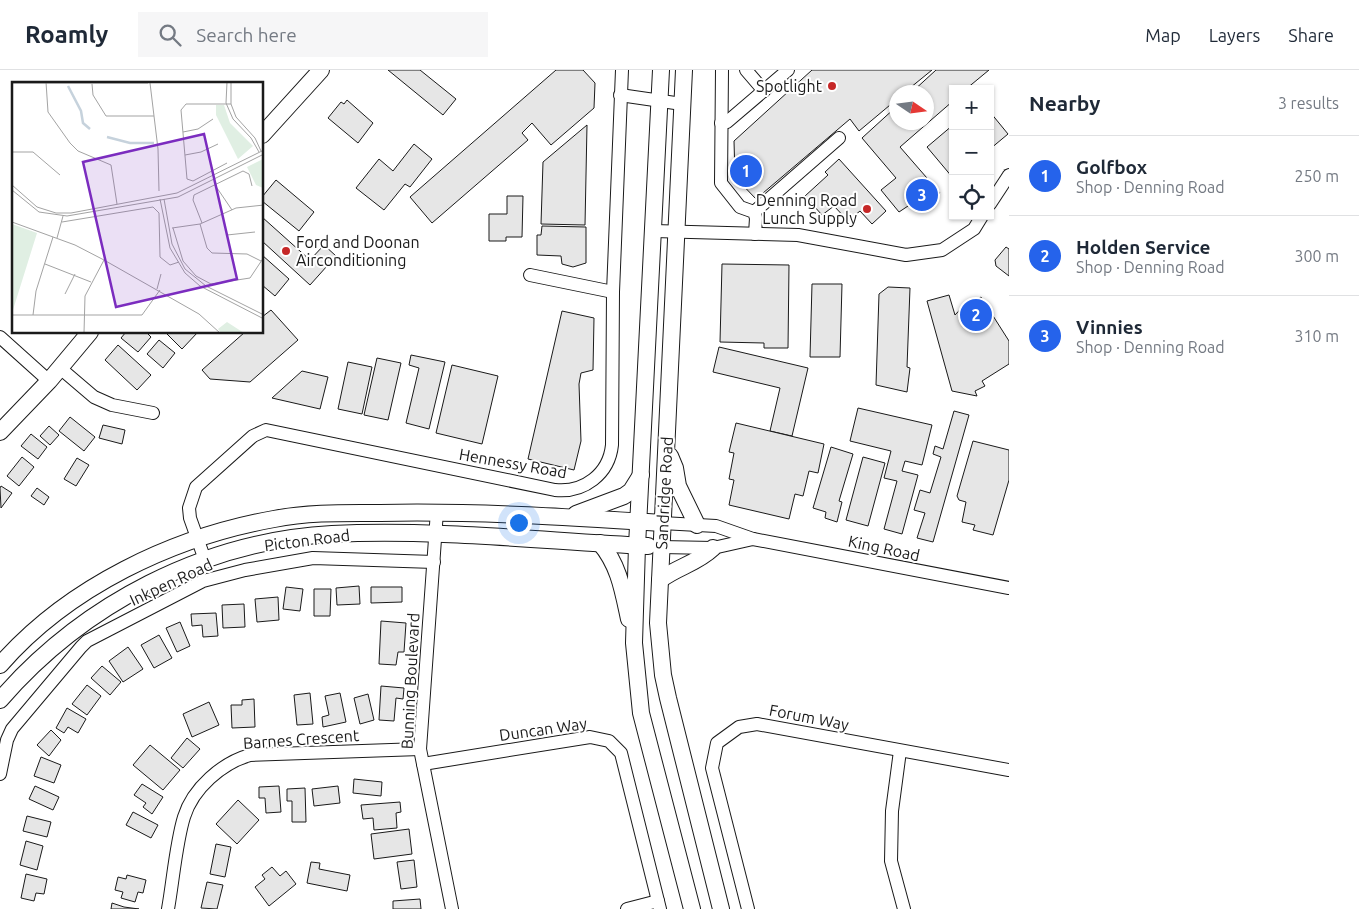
<!DOCTYPE html>
<meta charset="utf-8">
<style>
:root{--surface:#fff;--page:#f6f6f7;--text:#1f2937;--muted:#747a83;--line:#e0e1e3;--accent:#2563eb}
body{margin:0;font-family:Ubuntu,sans-serif;background:var(--page);color:var(--text)}
.controls{position:absolute;right:15px;top:15px;display:grid;overflow:hidden;border-radius:0px;box-shadow:0 1px 4px #0004}
.controls button{width:45px;height:45px;display:grid;place-items:center;padding:0;border:0;border-bottom:1px solid var(--line);background:var(--surface);color:var(--text);font:25px sans-serif}
.compass{position:absolute;left:889px;top:15px;width:45px;height:45px;border-radius:50%;background:var(--surface);box-shadow:0 1px 4px #0004;rotate:103deg}
.you{position:absolute;left:518px;top:452px;width:18px;height:18px;margin:-12px;border:4px solid #fff;border-radius:50%;background:#1a73e8;box-shadow:0 0 0 8px #1a73e833}
.badge{display:grid;place-items:center;width:32px;height:32px;border-radius:50%;background:var(--accent);color:#fff;font-size:16px;font-weight:700}
.pin{position:absolute;translate:-50% -50%;border:2px solid #fff;box-shadow:0 1px 5px #0006}
.list{margin:0;padding:0;list-style:none}
h2{display:flex;justify-content:space-between;align-items:center;height:65px;margin:0;padding:0 20px;font-size:21px}
h2 small{font-size:16px;font-weight:400;color:var(--muted)}
.list li{display:grid;grid-template-columns:32px 1fr auto;gap:15px;align-items:center;box-sizing:border-box;height:80px;padding:0 20px;border-top:1px solid var(--line)}
.list b{display:block;font-size:19px;white-space:nowrap}
.list p{margin:0;font-size:16px;white-space:nowrap;color:var(--muted)}
.list em{font-size:16px;font-style:normal;color:var(--muted)}
.icon{flex:none;width:28px;height:28px;fill:none;stroke:currentColor;stroke-width:2;stroke-linecap:round;stroke-linejoin:round}
.map{position:relative;flex:none;width:1009px;height:839px;overflow:hidden}
header{display:flex;align-items:center;gap:30px;box-sizing:border-box;height:70px;padding:0 25px;background:var(--surface);border-bottom:1px solid var(--line)}
header strong{font-size:24px}
nav{display:flex;gap:28px;margin-inline-start:auto;font-size:18px}
.search{width:350px;height:45px;background:var(--page);display:flex;align-items:center;gap:12px;box-sizing:border-box;padding:0 18px;border-radius:0px;color:var(--muted);font-size:19px}
main{display:flex}
aside{flex:1;background:var(--surface)}
.map>svg:first-child{display:block}
</style>
<header>
<strong>Roamly</strong>
<div class="search"><svg class="icon" aria-label="search" viewBox="0 0 24 24"><circle cx="10" cy="10" r="6"/><path d="M15 15l6 6"/></svg>Search here</div>
<nav><a>Map</a><a>Layers</a><a>Share</a></nav>
</header>
<main>
<div class="map">
<svg width="1009" height="839" viewBox="0 0 1009 839">
<rect width="100%" height="100%" fill="#fff"/>
<g fill="#e6e6e6" stroke="#1a1a1a">
<polygon points="388,0 420,0 456,29 443,45"/>
<polygon points="556,0 583,0 595,13 594,38 551,75 532,53 522,63 528,70 432,153 410,127"/>
<polygon points="812,0 932,0 905,22 896,22 896,30 859,61 850,49 756,129 735,107 734,71"/>
<polygon points="936,0 989,0 966,19 953,19 953,31 900,77 940,123 929,133 917,130 899,142 881,120 896,108 862,68 896,37 896,52 926,52 926,22 912,22"/>
<polygon points="347,30 373,53 358,73 328,48 341,32 344,34"/>
<polygon points="990,42 1008,64 990,79"/>
<polygon points="587,55 585,155 541,154 543,92"/>
<polygon points="953,55 953,108 927,77"/>
<polygon points="414,74 432,89 410,117 405,114 384,140 356,118 379,89 393,101"/>
<polygon points="839,89 886,141 872,154 860,141 848,151 834,136 822,145 805,126 828,105 825,102"/>
<polygon points="276,110 314,142 299,161 262,131 262,127"/>
<polygon points="507,126 523,126 522,167 506,167 506,171 489,171 489,144 507,144"/>
<polygon points="262,147 310,190 324,175 336,186 310,215 262,171"/>
<polygon points="542,156 586,157 586,193 573,197 562,194 561,186 537,185 537,165 541,165"/>
<polygon points="1006,177 1009,179 1009,206 996,196 995,190"/>
<polygon points="262,185 289,209 275,226 262,215"/>
<polygon points="722,194 789,195 788,278 764,278 764,273 720,272"/>
<polygon points="812,214 842,214 840,287 810,287"/>
<polygon points="888,217 910,218 907,297 910,298 907,322 876,315 879,224"/>
<polygon points="949,225 955,245 969,230 974,232 981,227 1009,271 1009,294 982,311 985,316 975,321 977,326 952,321 927,231"/>
<polygon points="271,240 298,270 250,312 210,309 202,300 245,262 262,262 262,247"/>
<polygon points="562,241 594,248 593,300 581,303 579,314 581,371 574,400 528,389"/>
<polygon points="126,262 146,262 151,267 138,282 121,268"/>
<polygon points="165,262 198,262 182,279"/>
<polygon points="159,270 175,283 163,298 147,284"/>
<polygon points="118,275 151,305 137,320 105,290"/>
<polygon points="719,277 808,298 792,366 770,361 780,318 713,302"/>
<polygon points="411,285 445,292 429,359 406,353 419,298 409,295"/>
<polygon points="377,288 401,293 388,350 364,345"/>
<polygon points="348,292 372,297 362,344 338,339"/>
<polygon points="452,295 498,306 482,374 436,363"/>
<polygon points="302,301 328,307 320,339 272,328"/>
<polygon points="858,338 932,355 922,395 905,391 902,401 918,405 902,464 884,459 897,411 884,408 891,381 850,371"/>
<polygon points="954,341 969,345 933,472 917,468 925,443 914,440 920,420 930,423 941,387 933,384 935,376 943,379"/>
<polygon points="70,347 95,367 84,381 59,361"/>
<polygon points="736,353 824,374 818,403 809,401 803,426 795,424 789,449 729,435 734,410 729,409 734,383 729,382"/>
<polygon points="103,355 125,360 122,374 99,368"/>
<polygon points="49,356 59,365 50,375 40,366"/>
<polygon points="31,364 47,377 38,389 21,376"/>
<polygon points="973,371 1009,380 1009,410 993,465 973,460 975,455 962,452 966,432 959,430 957,426"/>
<polygon points="831,377 853,384 839,431 842,432 837,452 825,448 826,442 813,438"/>
<polygon points="22,387 34,397 19,416 7,406"/>
<polygon points="863,387 885,393 868,456 846,450"/>
<polygon points="77,388 89,395 76,416 64,409"/>
<polygon points="1,416 12,423 1,438 0,418"/>
<polygon points="37,418 49,427 44,435 31,426"/>
<polygon points="359,516 360,534 337,535 336,518"/>
<polygon points="286,517 303,519 300,541 283,539"/>
<polygon points="371,517 402,517 402,532 371,533"/>
<polygon points="314,519 331,519 330,546 314,546"/>
<polygon points="278,527 279,550 257,552 255,529"/>
<polygon points="244,534 245,557 223,558 222,535"/>
<polygon points="216,543 218,566 203,567 202,555 192,556 191,544"/>
<polygon points="381,551 406,553 404,582 398,582 396,595 379,594"/>
<polygon points="180,552 190,576 177,582 166,558"/>
<polygon points="159,565 172,588 154,598 141,575"/>
<polygon points="128,577 143,599 123,612 109,591"/>
<polygon points="102,596 121,612 110,625 91,608"/>
<polygon points="87,615 101,626 87,645 72,634"/>
<polygon points="381,616 404,618 403,629 396,628 394,651 379,650"/>
<polygon points="310,623 313,654 297,655 294,625"/>
<polygon points="340,623 346,652 323,657 322,647 329,645 325,626"/>
<polygon points="368,624 374,650 360,654 354,628"/>
<polygon points="254,629 255,657 232,658 231,635 242,635 242,630"/>
<polygon points="209,632 219,655 192,667 183,644"/>
<polygon points="67,638 86,649 78,663 68,657 64,663 56,658"/>
<polygon points="51,660 61,670 49,686 37,675"/>
<polygon points="187,668 200,679 183,698 171,688"/>
<polygon points="150,675 180,700 163,720 133,695"/>
<polygon points="41,687 61,695 54,713 34,706"/>
<polygon points="354,709 382,712 381,726 353,723"/>
<polygon points="142,714 163,727 152,744 143,737 146,733 134,725"/>
<polygon points="35,716 59,727 53,740 29,729"/>
<polygon points="279,716 281,742 266,743 265,728 259,728 259,717"/>
<polygon points="338,716 340,733 314,736 312,719"/>
<polygon points="305,718 306,752 292,752 292,731 287,731 287,719"/>
<polygon points="238,730 259,750 237,774 216,754"/>
<polygon points="400,732 401,742 396,743 397,758 374,760 373,748 363,749 361,735"/>
<polygon points="133,742 158,755 151,768 126,755"/>
<polygon points="27,746 51,752 47,767 23,761"/>
<polygon points="409,759 412,784 374,789 371,764"/>
<polygon points="26,771 43,776 37,800 20,795"/>
<polygon points="216,774 231,777 225,807 210,804"/>
<polygon points="414,790 417,817 401,819 397,792"/>
<polygon points="311,792 320,793 319,799 350,805 347,821 307,813"/>
<polygon points="272,797 280,806 286,801 296,814 269,836 255,817 265,809 262,805"/>
<polygon points="26,804 47,809 44,824 36,823 34,831 21,828"/>
<polygon points="127,805 146,810 143,823 138,822 135,832 121,828 123,822 115,820 118,807 126,809"/>
<polygon points="207,812 223,815 217,839 201,838"/>
<polygon points="420,829 421,839 393,839 393,831"/>
<polygon points="112,833 124,837 139,839 111,839"/>
</g>
<g fill="none" stroke-linecap="round" stroke-linejoin="round">
<g stroke="#1a1a1a" stroke-width="14">
<g id="minor">
<polyline points="722,0 721,113 740,137 754,142 756,148 755,164"/>
<polyline points="746,0 764,21"/>
<polyline points="620,25 682,34"/>
<polyline points="721,53 727,52 788,0"/>
<polyline points="990,134 1009,105"/>
<polyline points="754,142 839,68"/>
<polyline points="654,161 798,165 906,185 942,180 974,159 982,146"/>
<polyline points="530,205 613,222"/>
<polyline points="0,267 49,311"/>
<polyline points="60,298 94,327 112,335 153,343"/>
<polyline points="437,441 420,679 452,839"/>
<polyline points="662,453 716,456 753,469 1009,518"/>
<polyline points="661,477 713,478 753,469"/>
<path d="M205,490L190,448L189,438L196,417L253,366L266,360L555,420C584,423 609,404 612,375L613,222L622,0"/>
<polyline points="900,681 892,741 891,791 904,839"/>
<polyline points="423,694 590,667 609,671 621,683 660,839"/>
<polyline points="0,704 7,670 12,659 81,577 87,571 203,511 245,500 313,488 434,492"/>
<path d="M168,839C173,811 176,773 184,747C193,718 222,693 250,685L420,679"/>
<polyline points="627,839 658,831"/>
<polyline points="748,839 712,698 717,673 739,657 757,654 1009,700"/>
</g>
</g>
<g stroke="#1a1a1a" stroke-width="18">
<g id="major">
<polyline points="661,0 637,476 634,573 641,643 692,839"/>
<polyline points="684,0 658,553 663,605 668,628 721,839"/>
<polyline points="262,65 321,0"/>
<polyline points="0,362 49,311 90,262"/>
<polyline points="670,386 675,398 678,416 697,455"/>
<polyline points="576,444 624,426 631,421 641,405"/>
<path d="M600,473C619,495 623,521 629,549"/>
<path d="M660,510C679,496 696,494 713,478"/>
<path d="M0,595C68,517 173,467 274,449C309,442 345,443 380,443C474,441 568,447 662,453"/>
<path d="M0,630C83,534 204,471 332,464C437,459 543,471 648,476"/>
</g>
</g>
<use href="#minor" stroke="#fff" stroke-width="12"/>
<use href="#major" stroke="#fff" stroke-width="16"/>
</g>
<g fill="#c62828" stroke="#fff" stroke-width="2">
<circle cx="832" cy="16" r="5"/>
<circle cx="867" cy="139" r="5"/>
<circle cx="286" cy="181" r="5"/>
</g>
<g text-anchor="middle" stroke-width="4" stroke-linejoin="round" paint-order="stroke">
<g font-size="16" fill="#1a1a1a" stroke="#fff" text-anchor="end">
<text x="822" y="22">Spotlight</text>
<text x="857" y="136">Denning Road<tspan x="857" dy="18">Lunch Supply</tspan></text>
<text x="296" y="178" text-anchor="start">Ford and Doonan<tspan x="296" dy="18">Airconditioning</tspan></text>
</g>
<g font-size="16" fill="#1a1a1a" stroke="#fff">
<text transform="translate(513 393) rotate(10)" y="6">Hennessy Road</text>
<text transform="translate(664 423) rotate(-87)" y="6">Sandridge Road</text>
<text transform="translate(307 470) rotate(-7)" y="6">Picton Road</text>
<text transform="translate(884 478) rotate(12)" y="6">King Road</text>
<text transform="translate(171 512) rotate(-25)" y="6">Inkpen Road</text>
<text transform="translate(410 611) rotate(-87)" y="6">Bunning Boulevard</text>
<text transform="translate(809 647) rotate(11)" y="6">Forum Way</text>
<text transform="translate(543 659) rotate(-8)" y="6">Duncan Way</text>
<text transform="translate(301 669) rotate(-4)" y="6">Barnes Crescent</text>
</g>
</g>
<g transform="translate(12 12)">
<rect width="251" height="251" fill="#fff"/>
<path d="M204,23H212L218,41L241,64L226,77L204,33ZM251,77V106L244,103L235,85ZM0,142L25,151L0,231ZM215,240L232,251H209L206,247Z" fill="#e0efe3"/>
<path fill="none" stroke="#c6d2dc" stroke-width="2.5" d="M56,4L69,29L71,41L78,47M95,55L118,61H142"/>
<path fill="none" stroke="#a3a3a3" stroke-width="1" d="M34,0L36,30L58,61L66,69L99,83L105,122M215,0L214,21L221,37L239,56L247,70M219,0V22L224,35L243,56L249,69M1,1H136M138,1L146,67L147,109M80,2L81,13L94,34H142M171,50L186,47L201,37M0,67V86M1,70H21L48,93M173,73L189,70L206,62M215,81L181,99L175,97L169,28L174,22H219M0,103L25,125L44,131H59L165,111L252,68M203,103L220,128M0,108L27,130L55,134L166,115L252,72M148,117L158,166L173,191L188,204L252,237M152,117L160,162L173,187L194,204L252,233M0,140L63,163L92,178L187,232L208,251M50,140L141,125L147,131L148,175L158,183L167,180M190,141L181,118L182,113L231,89L237,92L240,104M188,142L195,166L200,171L235,172L249,179M160,146L188,142L224,126L252,123M161,146L171,179L184,194L199,202L238,196L252,175M215,153L243,150M45,156L51,134M33,182L79,200M145,207L149,192M53,212L63,192M0,233H130L148,208M21,233L24,209L41,155M72,251L73,214L92,178"/>
<path fill="#7b2cbf" fill-opacity="0.15" stroke="#7b2cbf" stroke-width="2.5" d="M192,52L225,197L104,225L71,80Z"/>
<rect width="251" height="251" fill="none" stroke="#1a1a1a" stroke-width="2.5"/>
</g>
</svg>
<div class="controls">
<button>+</button>
<button>−</button>
<button><svg class="icon" aria-label="locate" viewBox="0 0 24 24"><circle cx="12" cy="12" r="6"/><path d="M12 2v4M12 18v4M2 12h4M18 12h4"/></svg></button>
</div>
<svg class="compass" viewBox="-18 -18 36 36"><path d="M0-13l5 13h-10z" fill="#e53935"/><path d="M0 13l5-13h-10z" fill="#747a83"/></svg>
<div class="you"></div>
<div class="pin badge" style="left:746px;top:101px">1</div>
<div class="pin badge" style="left:976px;top:245px">2</div>
<div class="pin badge" style="left:922px;top:125px">3</div>
</div>
<aside>
<h2>Nearby<small>3 results</small></h2>
<ul class="list">
<li><span class="badge">1</span><div><b>Golfbox</b><p>Shop · Denning Road</p></div><em>250 m</em></li>
<li><span class="badge">2</span><div><b>Holden Service</b><p>Shop · Denning Road</p></div><em>300 m</em></li>
<li><span class="badge">3</span><div><b>Vinnies</b><p>Shop · Denning Road</p></div><em>310 m</em></li>
</ul>
</aside>
</main>
